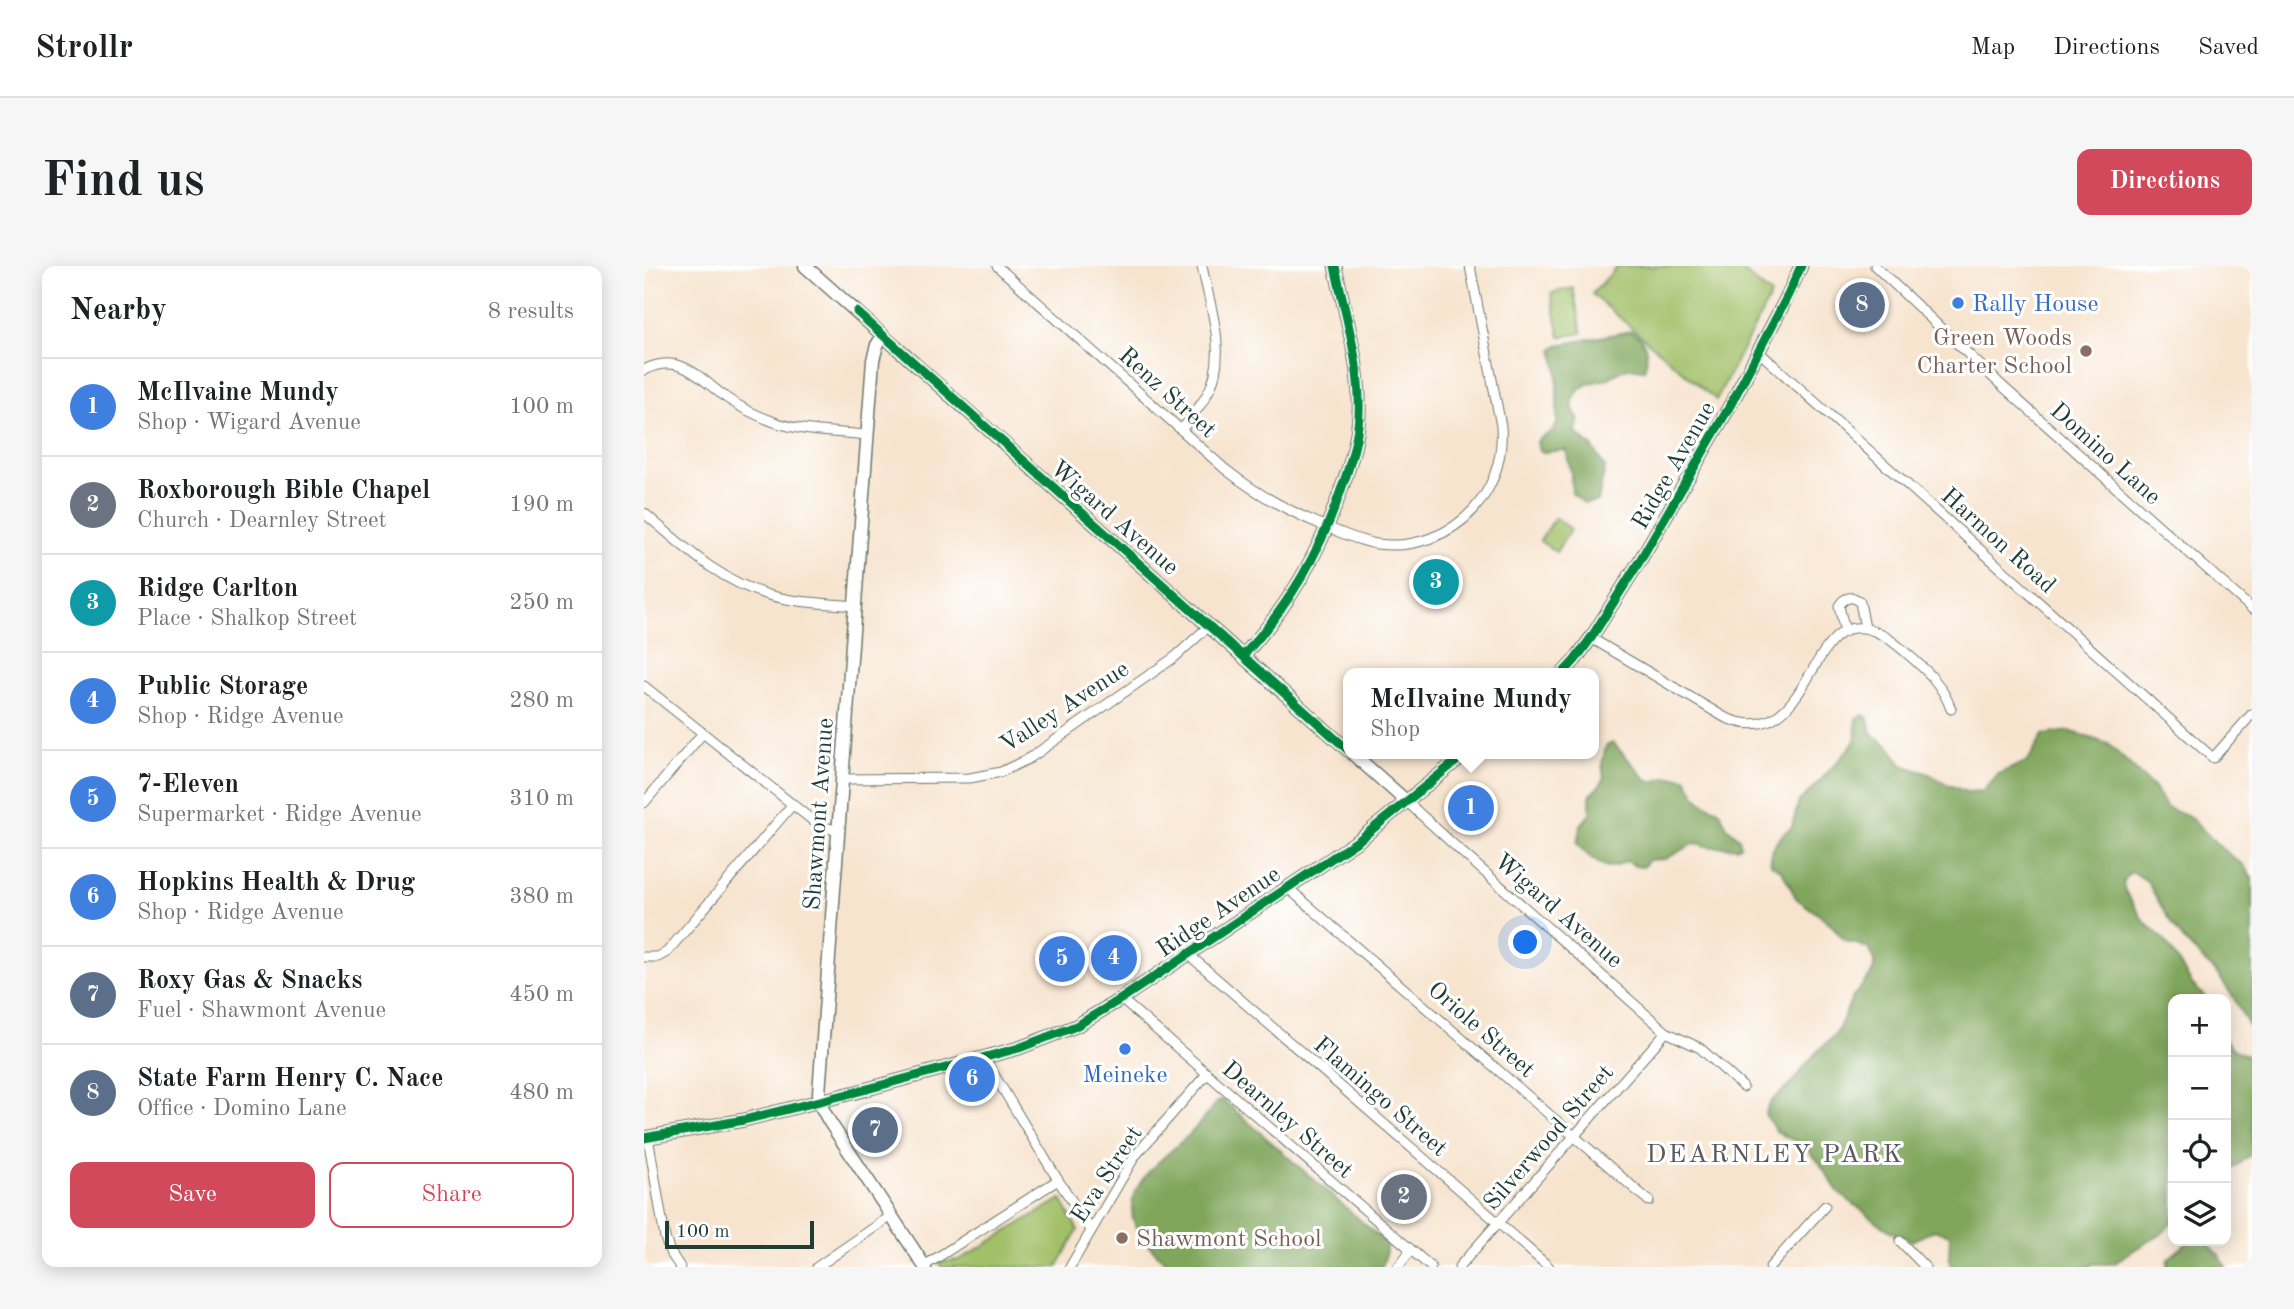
<!DOCTYPE html>
<meta charset="utf-8">
<style>
:root{--surface:#fff;--page:#f6f6f6;--text:#202124;--muted:#757577;--line:#e0e0e0;--accent:#d1495b}
body{margin:0;font-family:"Old Standard TT",serif;background:var(--page);color:var(--text)}
.controls{position:absolute;right:21px;bottom:21px;display:grid;overflow:hidden;border-radius:14px;box-shadow:0 4px 18px #0003}
.controls button{width:63px;height:63px;display:grid;place-items:center;padding:0;border:0;border-bottom:2px solid var(--line);background:var(--surface);color:var(--text);font:35px sans-serif}
.scale{position:absolute;left:21px;bottom:18px;width:149px;box-sizing:border-box;padding-left:7px;border:4px solid #1f3d34;border-top:0;font-size:19px;line-height:24px;white-space:nowrap;color:#1f3d34;-webkit-text-stroke:5px #fff;paint-order:stroke}
.you{position:absolute;left:882px;top:677px;width:24px;height:24px;margin:-18px;border:5px solid #fff;border-radius:50%;background:#1a73e8;box-shadow:0 0 0 10px #1a73e833}
.badge{display:grid;place-items:center;width:46px;height:46px;border-radius:50%;background:var(--accent);color:#fff;font-size:23px;font-weight:700}
.pin{position:absolute;translate:-50% -50%;border:4px solid #fff;box-shadow:0 2px 7px #0006}
.popup{position:absolute;left:699px;top:402px;width:256px;height:91px;box-sizing:border-box;display:grid;place-content:center;border-radius:14px;background:var(--surface);filter:drop-shadow(0 2px 5px #0005);font-size:23px;white-space:nowrap;color:var(--muted)}
.popup b{font-size:26px;color:var(--text)}
.popup::after{content:'';position:absolute;left:50%;top:100%;margin-left:-14px;border:14px solid transparent;border-top-color:var(--surface)}
.list{margin:0;padding:0;list-style:none}
h2{display:flex;justify-content:space-between;align-items:center;height:91px;margin:0;padding:0 28px;font-size:30px}
h2 small{font-size:23px;font-weight:400;color:var(--muted)}
.list li{display:grid;grid-template-columns:46px 1fr auto;gap:21px;align-items:center;box-sizing:border-box;height:98px;padding:0 28px;border-top:2px solid var(--line)}
.list b{display:block;font-size:26px;white-space:nowrap}
.list p{margin:0;font-size:23px;white-space:nowrap;color:var(--muted)}
.list em{font-size:23px;font-style:normal;color:var(--muted)}
.actions{display:flex;gap:14px;padding:21px 28px}
.actions a{flex:1;padding:16px 0;border:2px solid var(--accent);border-radius:14px;text-align:center;font-size:24px;color:var(--accent)}
.actions .main{background:var(--accent);color:#fff}
.icon{flex:none;width:38px;height:38px;fill:none;stroke:currentColor;stroke-width:2;stroke-linecap:round;stroke-linejoin:round}
.map{position:relative;flex:none;width:1608px;height:1001px;overflow:hidden;border-radius:14px}
header{display:flex;align-items:center;gap:42px;box-sizing:border-box;height:98px;padding:0 35px;background:var(--surface);border-bottom:2px solid var(--line)}
header strong{font-size:33px}
nav{display:flex;gap:38px;margin-inline-start:auto;font-size:24px}
.intro{display:flex;align-items:center;justify-content:space-between;box-sizing:border-box;height:168px;padding:0 42px}
h1{margin:0;font-size:49px}
.button{padding:18px 32px;border-radius:14px;background:var(--accent);color:#fff;font-size:24px;font-weight:700}
main{display:flex;gap:42px;padding:0 42px}
aside{flex:1;background:var(--surface);border-radius:14px;box-shadow:0 4px 18px #0003}
.map>svg:first-child{display:block}
</style>
<header>
<strong>Strollr</strong>
<nav><a>Map</a><a>Directions</a><a>Saved</a></nav>
</header>
<div class="intro"><h1>Find us</h1><a class="button">Directions</a></div>
<main>
<aside>
<h2>Nearby<small>8 results</small></h2>
<ul class="list">
<li><span class="badge" style="background:#3f7fe0">1</span><div><b>McIlvaine Mundy</b><p>Shop · Wigard Avenue</p></div><em>100 m</em></li>
<li><span class="badge" style="background:#6b7280">2</span><div><b>Roxborough Bible Chapel</b><p>Church · Dearnley Street</p></div><em>190 m</em></li>
<li><span class="badge" style="background:#0f9aa8">3</span><div><b>Ridge Carlton</b><p>Place · Shalkop Street</p></div><em>250 m</em></li>
<li><span class="badge" style="background:#3f7fe0">4</span><div><b>Public Storage</b><p>Shop · Ridge Avenue</p></div><em>280 m</em></li>
<li><span class="badge" style="background:#3f7fe0">5</span><div><b>7-Eleven</b><p>Supermarket · Ridge Avenue</p></div><em>310 m</em></li>
<li><span class="badge" style="background:#3f7fe0">6</span><div><b>Hopkins Health &amp; Drug</b><p>Shop · Ridge Avenue</p></div><em>380 m</em></li>
<li><span class="badge" style="background:#5c6f8a">7</span><div><b>Roxy Gas &amp; Snacks</b><p>Fuel · Shawmont Avenue</p></div><em>450 m</em></li>
<li><span class="badge" style="background:#5c6f8a">8</span><div><b>State Farm Henry C. Nace</b><p>Office · Domino Lane</p></div><em>480 m</em></li>
</ul>
<div class="actions"><a class="main">Save</a><a>Share</a></div>
</aside>
<div class="map">
<svg width="1608" height="1001" viewBox="0 0 1608 1001">
<rect width="100%" height="100%" fill="#fff"/>
<filter id="ink" filterUnits="userSpaceOnUse"><feTurbulence type="fractalNoise" baseFrequency=".0143" numOctaves="2"/><feDisplacementMap in="SourceGraphic" scale="14" xChannelSelector="R" yChannelSelector="G"/><feConvolveMatrix kernelMatrix="1 2 1 2 8 2 1 2 1" color-interpolation-filters="sRGB"/></filter>
<filter id="wash" filterUnits="userSpaceOnUse"><feTurbulence type="fractalNoise" baseFrequency=".00686" numOctaves="4" result="noise"/><feDisplacementMap in="SourceGraphic" scale="28" xChannelSelector="R" yChannelSelector="G"/><feGaussianBlur stdDeviation="1.57" result="paint"/><feColorMatrix in="noise" values="0 0 0 0 0 0 0 0 0 0 0 0 0 0 0 0 0 1.4 0 .05"/><feComposite in="paint" operator="in"/></filter>
<g filter="url(#wash)">
<rect width="100%" height="100%" fill="#f7e4cf"/>
<g fill="#a1c068" stroke="#607e4e" stroke-width="2">
<polygon points="974,0 1098,0 1100,6 1127,29 1072,134 948,28"/>
<polygon points="929,22 938,67 916,71 907,27"/>
<polygon points="911,252 927,263 912,286 896,275"/>
<polygon points="417,933 434,964 413,1001 298,1001 295,996 315,994"/>
</g>
<g fill="#80a65c" stroke="#507248" stroke-width="2">
<path d="M987,65C1002,73 1006,88 1000,104C979,99 980,104 963,113C958,115 952,115 946,117C937,120 926,132 929,143C930,147 933,150 935,153L932,166L949,182L961,202L954,235L940,237L928,227L927,207L922,184L899,186L895,184L893,176L895,173L909,165L913,158V104L909,83L914,79Z"/>
<path d="M1220,449L1223,451L1229,469L1246,481L1258,499L1285,508L1303,518L1322,526L1339,525L1354,508L1384,495L1399,469L1425,465L1464,478L1509,521L1523,542L1546,551L1578,583L1599,599L1608,611V766L1591,734L1575,710L1539,673L1524,652L1503,615L1489,606L1484,608L1479,617L1481,625L1499,654L1522,676L1548,718L1563,733H1529V955C1524,961 1519,968 1513,971C1499,979 1483,986 1470,998H1448L1445,1001H1308L1305,990L1306,969L1290,964L1268,975L1255,970L1240,961L1195,927L1174,895L1157,877L1142,871L1131,864L1121,848C1126,831 1138,828 1149,816C1157,806 1163,795 1173,786C1179,780 1187,774 1192,767C1199,757 1202,743 1208,733C1218,715 1241,707 1224,682L1200,674L1186,657L1152,632L1138,605L1127,598C1125,583 1136,569 1148,561L1155,535C1161,532 1210,479 1211,474C1213,468 1211,460 1212,452Z"/>
<path d="M969,477L1004,515L1008,516L1024,511L1042,512C1053,531 1052,536 1075,544L1083,561L1095,572L1096,580L1093,582C1079,579 1066,584 1054,577L1049,578L1021,593L1005,594L999,601L991,600L984,595C979,596 973,600 968,601C955,601 940,587 933,577L937,559L946,548V530L960,514L958,497L962,480Z"/>
<polygon points="1582,775 1589,783 1608,792 1608,888 1582,908"/>
<path d="M579,834L742,977V988L738,1001H527C512,987 488,967 488,944C487,912 524,889 545,869C555,859 564,847 573,836Z"/>
<polygon points="1545,975 1562,975 1575,989 1582,1001 1523,1001 1524,993"/>
</g>
</g>
<g filter="url(#ink)">
<g fill="none" stroke-linecap="round" stroke-linejoin="round">
<g stroke="#6b776a" stroke-width="11">
<g id="street">
<path d="M353,0L581,203C611,227 642,244 678,259C695,266 714,275 733,278C768,283 806,270 830,243C851,219 859,191 857,160L826,0"/>
<polyline points="1231,0 1355,117 1608,343"/>
<polyline points="1115,86 1569,492 1608,448"/>
<path d="M0,104C37,85 57,114 84,133C99,143 116,151 133,157C162,166 193,166 223,169"/>
<path d="M538,163C549,149 561,135 568,118C582,81 565,37 558,0"/>
<path d="M0,247C38,279 76,316 125,329C152,337 182,337 210,340"/>
<path d="M1201,366L1195,340C1200,331 1209,329 1216,336L1221,362"/>
<path d="M947,372L1080,451C1181,497 1159,295 1260,385C1282,404 1297,416 1307,443"/>
<polyline points="0,420 173,558 193,565"/>
<polyline points="197,513 326,512 357,506 386,492 531,391 565,360"/>
<polyline points="762,535 820,588 1022,766 1056,782 1099,821"/>
<polyline points="0,537 59,467"/>
<polyline points="644,622 1005,935"/>
<polyline points="544,688 905,1001"/>
<polyline points="0,691 14,691 23,686 149,538"/>
<polyline points="477,733 787,1001"/>
<polyline points="340,792 414,914 447,964"/>
<polyline points="4,871 21,972 26,986 36,1001"/>
<polyline points="1256,975 1281,1001"/>
<polyline points="280,1000 414,914"/>
<polyline points="173,1001 247,950"/>
<polyline points="426,1001 491,890 563,808"/>
<polyline points="754,1001 767,984"/>
<polyline points="815,1001 1022,766"/>
<polyline points="1126,1001 1181,940"/>
</g>
</g>
<g stroke="#6b776a" stroke-width="15">
<g id="secondary">
<polyline points="161,0 704,484"/>
<polyline points="239,70 233,79 229,94 175,827 178,842 185,855 281,1001"/>
<path d="M599,390C646,338 676,287 698,221C707,197 714,173 715,148C717,99 701,48 691,0"/>
<polyline points="919,407 931,394 947,372 995,296 1087,138 1144,29 1157,0"/>
<polyline points="709,488 762,535"/>
<polyline points="0,872 100,854 212,826 375,782 432,760 477,733 715,574 821,488"/>
</g>
</g>
<use href="#street" stroke="#fff" stroke-width="9"/>
<use href="#secondary" stroke="#fff" stroke-width="12"/>
<g stroke="#fff" stroke-width="13">
<g id="cycleway">
<polyline points="213,46 704,484"/>
<path d="M599,390C646,338 676,287 698,221C707,197 714,173 715,148C717,99 701,48 691,0"/>
<polyline points="919,407 931,394 947,372 995,296 1087,138 1144,29 1157,0"/>
<polyline points="0,872 100,854 212,826 375,782 432,760 477,733 715,574 821,488"/>
</g>
</g>
<use href="#cycleway" stroke="#00873e" stroke-width="9"/>
</g>
</g>
<g fill="#3f7fe0" stroke="#fff" stroke-width="2.5">
<circle cx="1314" cy="37" r="7"/>
<circle cx="481" cy="783" r="7"/>
</g>
<g fill="#8d6e63" stroke="#fff" stroke-width="2.5">
<circle cx="1442" cy="85" r="7"/>
<circle cx="478" cy="972" r="7"/>
</g>
<g text-anchor="middle" stroke-width="6" stroke-linejoin="round" paint-order="stroke">
<g font-size="24" fill="#366cbe" stroke="#fff" text-anchor="start">
<text x="1328" y="45">Rally House</text>
<text x="481" y="816" text-anchor="middle">Meineke</text>
</g>
<g font-size="24" fill="#785e54" stroke="#fff" text-anchor="end">
<text x="1428" y="79">Green Woods<tspan x="1428" dy="28">Charter School</tspan></text>
<text x="492" y="980" text-anchor="start">Shawmont School</text>
</g>
<g font-size="24" fill="#1f3d34" stroke="#fff">
<text transform="translate(524 126) rotate(42)" y="8">Renz Street</text>
<text transform="translate(1462 187) rotate(42)" y="8">Domino Lane</text>
<text transform="translate(1029 199) rotate(-60)" y="8">Ridge Avenue</text>
<text transform="translate(471 251) rotate(41)" y="8">Wigard Avenue</text>
<text transform="translate(1355 274) rotate(42)" y="8">Harmon Road</text>
<text transform="translate(420 440) rotate(-33)" y="8">Valley Avenue</text>
<text transform="translate(174 548) rotate(-86)" y="8">Shawmont Avenue</text>
<text transform="translate(915 644) rotate(41)" y="8">Wigard Avenue</text>
<text transform="translate(574 645) rotate(-34)" y="8">Ridge Avenue</text>
<text transform="translate(838 763) rotate(41)" y="8">Oriole Street</text>
<text transform="translate(737 830) rotate(41)" y="8">Flamingo Street</text>
<text transform="translate(644 853) rotate(41)" y="8">Dearnley Street</text>
<text transform="translate(904 871) rotate(-49)" y="8">Silverwood Street</text>
<text transform="translate(462 908) rotate(-57)" y="8">Eva Street</text>
</g>
<g font-size="26" letter-spacing="2" fill="#5d5962" stroke="#fff">
<text x="1131" y="896">DEARNLEY PARK</text>
</g>
</g>
</svg>
<div class="controls">
<button>+</button>
<button>−</button>
<button><svg class="icon" aria-label="locate" viewBox="0 0 24 24"><circle cx="12" cy="12" r="6"/><path d="M12 2v4M12 18v4M2 12h4M18 12h4"/></svg></button>
<button><svg class="icon" aria-label="layers" viewBox="0 0 24 24"><path d="M12 4l9 5-9 5-9-5zM3 14l9 5 9-5"/></svg></button>
</div>
<div class="scale">100 m</div>
<div class="you"></div>
<div class="pin badge" style="left:827px;top:542px;background:#3f7fe0">1</div>
<div class="popup"><b>McIlvaine Mundy</b>Shop</div>
<div class="pin badge" style="left:760px;top:931px;background:#6b7280">2</div>
<div class="pin badge" style="left:792px;top:316px;background:#0f9aa8">3</div>
<div class="pin badge" style="left:470px;top:692px;background:#3f7fe0">4</div>
<div class="pin badge" style="left:418px;top:693px;background:#3f7fe0">5</div>
<div class="pin badge" style="left:328px;top:813px;background:#3f7fe0">6</div>
<div class="pin badge" style="left:231px;top:864px;background:#5c6f8a">7</div>
<div class="pin badge" style="left:1218px;top:39px;background:#5c6f8a">8</div>
</div>
</main>
